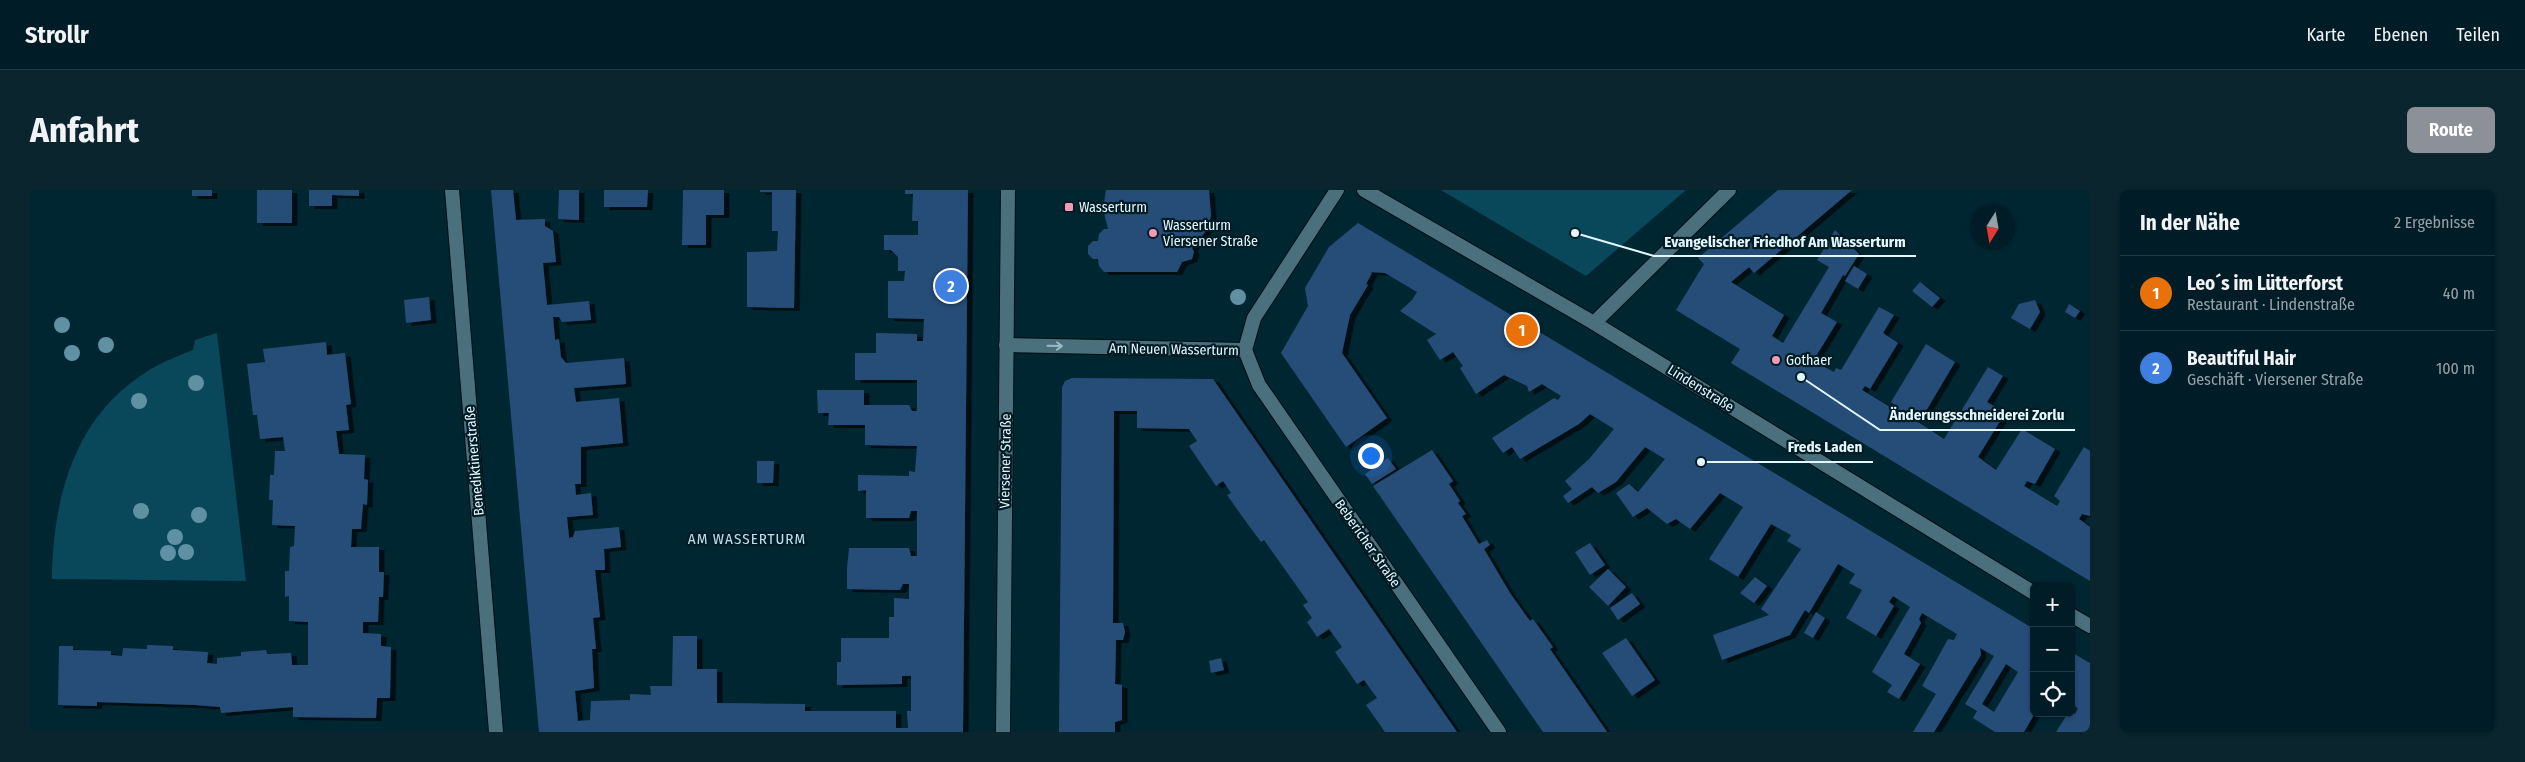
<!DOCTYPE html>
<html lang="de">
<meta charset="utf-8">
<style>
:root{--surface:#001c26;--page:#0a252e;--text:#f1f3f6;--muted:#95a1a7;--line:#223a43;--accent:#8c9099}
body{margin:0;font-family:"Fira Sans Condensed",sans-serif;background:var(--page);color:var(--text)}
.controls{position:absolute;right:15px;bottom:15px;display:grid;overflow:hidden;border-radius:8px;box-shadow:0 1px 4px #0004}
.controls button{width:45px;height:45px;display:grid;place-items:center;padding:0;border:0;border-bottom:1px solid var(--line);background:var(--surface);color:var(--text);font:25px sans-serif}
.compass{position:absolute;left:1940px;top:15px;width:45px;height:45px;border-radius:50%;background:var(--surface);box-shadow:0 1px 4px #0004;rotate:191deg}
.you{position:absolute;left:1340px;top:265px;width:18px;height:18px;margin:-12px;border:4px solid #fff;border-radius:50%;background:#1a73e8;box-shadow:0 0 0 8px #1a73e833}
.badge{display:grid;place-items:center;width:32px;height:32px;border-radius:50%;background:var(--accent);color:#fff;font-size:16px;font-weight:700}
.pin{position:absolute;translate:-50% -50%;border:2px solid #fff;box-shadow:0 1px 5px #0006}
.list{margin:0;padding:0;list-style:none}
h2{display:flex;justify-content:space-between;align-items:center;height:65px;margin:0;padding:0 20px;font-size:21px}
h2 small{font-size:16px;font-weight:400;color:var(--muted)}
.list li{display:grid;grid-template-columns:32px 1fr auto;gap:15px;align-items:center;box-sizing:border-box;height:75px;padding:0 20px;border-top:1px solid var(--line)}
.list b{display:block;font-size:19px;white-space:nowrap}
.list p{margin:0;font-size:16px;white-space:nowrap;color:var(--muted)}
.list em{font-size:16px;font-style:normal;color:var(--muted)}
.icon{flex:none;width:28px;height:28px;fill:none;stroke:currentColor;stroke-width:2;stroke-linecap:round;stroke-linejoin:round}
.map{position:relative;flex:none;width:2060px;height:542px;overflow:hidden;border-radius:8px}
header{display:flex;align-items:center;gap:30px;box-sizing:border-box;height:70px;padding:0 25px;background:var(--surface);border-bottom:1px solid var(--line)}
header strong{font-size:24px}
nav{display:flex;gap:28px;margin-inline-start:auto;font-size:18px}
.intro{display:flex;align-items:center;justify-content:space-between;box-sizing:border-box;height:120px;padding:0 30px}
h1{margin:0;font-size:35px}
.button{padding:12px 22px;border-radius:8px;background:var(--accent);color:#fff;font-size:18px;font-weight:700}
main{display:flex;gap:30px;padding:0 30px}
aside{flex:1;background:var(--surface);border-radius:8px;box-shadow:0 1px 4px #0004}
.map>svg:first-child{display:block}
</style>
<header>
<strong>Strollr</strong>
<nav><a>Karte</a><a>Ebenen</a><a>Teilen</a></nav>
</header>
<div class="intro"><h1>Anfahrt</h1><a class="button">Route</a></div>
<main>
<div class="map">
<svg width="2060" height="542" viewBox="0 0 2060 542">
<defs>
<filter id="shadow"><feDropShadow dx="5.5" dy="3" stdDeviation="0" flood-color="#0009"/></filter>
</defs>
<rect width="100%" height="100%" fill="#002632"/>
<g fill="#09485a">
<polygon points="1411,0 1656,0 1556,86"/>
<path d="M187,143L216,391L22,389C23,308 44,226 118,181C132,172 148,166 163,160L165,150Z"/>
</g>
<g fill="#254e78" fill-rule="evenodd" filter="url(#shadow)">
<rect x="162" y="0" width="20" height="6"/>
<rect x="227" y="0" width="35" height="33"/>
<polygon points="279,0 329,0 329,6 302,5 302,16 279,16"/>
<polygon points="461,0 483,0 486,30 515,29 515,36 523,41 526,72 513,73 517,115 559,111 561,130 532,132 529,127 523,127 525,150 529,149 531,167 536,173 594,168 596,194 544,198 546,212 589,208 593,253 551,257 551,294 545,294 546,305 561,303 563,325 537,327 539,348 543,347 545,341 589,337 591,357 574,359 575,380 565,380 570,427 563,428 566,459 562,459 564,498 545,501 548,531 560,530 561,511 600,510 600,504 621,505 620,496 642,496 643,446 667,446 667,479 687,479 687,513 775,514 775,521 866,521 866,538 878,538 877,521 881,521 881,486 872,486 872,494 807,495 807,472 811,472 811,448 859,448 859,427 864,427 864,408 879,409 879,394 873,394 870,400 817,399 817,378 819,358 879,358 881,366 887,366 887,321 881,321 879,328 836,328 836,300 828,301 828,285 879,286 879,281 885,282 887,256 835,255 835,235 798,235 799,223 788,223 787,200 834,200 834,215 879,215 882,221 887,221 887,190 825,190 825,163 846,163 846,143 887,144 887,151 893,151 894,129 858,128 858,91 874,91 875,81 868,81 868,67 861,60 854,60 854,45 888,45 888,31 882,31 883,4 875,4 875,0 938,0 933,542 509,542"/>
<polygon points="529,0 549,0 549,30 528,29"/>
<polygon points="574,0 618,0 617,17 574,17"/>
<polygon points="653,0 694,0 694,25 676,25 676,55 652,55"/>
<polygon points="730,0 766,0 764,118 717,117 717,62 747,61 748,41 742,41 742,2 730,2"/>
<polygon points="1076,0 1179,0 1181,26 1176,41 1162,58 1164,62 1162,69 1152,72 1147,82 1074,82 1069,76 1068,69 1063,69 1058,64 1058,56 1063,51 1068,51 1069,44 1074,39 1078,39 1073,19"/>
<polygon points="1748,0 1822,0 1724,83 1719,77 1701,92 1754,125 1742,146 1753,153 1799,77 1787,70 1805,40 1829,64 1815,86 1813,85 1791,123 1807,132 1783,171 1804,182 1806,178 1811,180 1849,117 1864,125 1853,143 1868,153 1840,199 1835,196 1832,200 1863,219 1865,215 1861,212 1896,154 1925,172 1893,226 1888,226 1885,230 1914,249 1958,177 1973,186 1957,212 1975,223 1948,267 1966,280 1992,239 2025,259 2005,294 1997,291 1994,296 2027,316 2030,311 2024,306 2054,257 2060,261 2060,326 2052,324 2049,329 2060,337 2060,391 1701,173 1710,159 1646,120 1674,74 1668,68"/>
<path d="M1328,33L2004,439L2005,523L1994,542H1965L1943,528L1947,521L1935,514L1964,466L1950,458L1951,465L1904,542H1883L1906,504L1892,496L1918,449L1924,450L1927,444L1892,423L1889,429L1891,433L1874,464L1890,474L1869,509L1857,502L1862,495L1842,482L1880,417L1863,406L1859,412L1864,416L1846,446L1816,428L1832,400L1819,393L1825,384L1808,374L1779,423L1775,420L1760,445L1692,470L1683,445L1739,425L1731,419L1771,359L1757,351L1761,345L1741,334L1708,387L1679,369L1713,317L1690,303L1660,339L1646,329L1637,334L1617,318L1603,327L1586,303L1599,294L1608,302L1635,269L1615,257L1586,292L1568,303L1562,297L1538,313L1533,306L1542,299L1535,291L1559,269L1584,239L1560,224L1549,234L1490,269L1482,257L1473,263L1462,248L1524,208L1528,210L1531,206L1512,194L1499,202L1497,196L1474,185L1446,204L1430,178L1433,176L1423,162L1410,170L1397,150L1406,144L1370,121L1382,110L1387,102L1355,83L1341,82L1342,83L1336,94L1338,95L1320,125L1312,163L1357,228L1316,257L1251,163L1278,116L1275,98L1299,57ZM1976,474L1988,482L1964,522L1952,514Z"/>
<polygon points="1824,76 1837,84 1828,99 1815,91"/>
<polygon points="1890,92 1910,108 1902,117 1882,101"/>
<polygon points="399,107 401,130 376,133 374,110"/>
<polygon points="2005,110 2010,122 2000,139 1981,128 1989,114"/>
<polygon points="2039,114 2050,121 2045,128 2035,122"/>
<polygon points="296,152 297,165 315,163 321,214 316,215 319,240 306,241 309,264 335,265 334,289 338,290 337,315 333,314 331,339 322,339 321,357 349,357 349,382 354,382 353,407 349,407 348,432 333,432 333,443 351,444 351,456 361,457 360,508 347,508 346,528 263,527 263,517 191,523 190,517 165,515 67,512 67,516 28,515 29,456 43,456 43,460 81,461 81,465 92,466 93,458 117,459 117,455 143,456 143,460 178,462 177,473 187,474 187,468 211,466 211,462 236,460 237,464 261,463 262,475 278,475 278,432 259,431 259,406 255,407 255,381 259,381 260,357 264,356 265,336 242,335 243,310 239,310 240,285 244,285 245,261 255,261 253,247 230,249 227,225 223,225 217,174 235,172 233,159"/>
<polygon points="1042,188 1183,189 1427,542 1355,542 1336,515 1347,508 1334,490 1327,494 1305,462 1312,457 1299,439 1287,447 1277,432 1282,428 1273,415 1278,412 1234,350 1231,352 1214,329 1197,305 1201,303 1193,291 1186,296 1159,256 1167,251 1159,239 1107,238 1107,221 1084,221 1083,433 1093,433 1095,442 1093,450 1086,450 1085,494 1092,495 1092,530 1085,532 1085,542 1029,542 1032,197 1035,191"/>
<polygon points="1402,260 1423,291 1419,294 1430,311 1428,313 1436,324 1432,326 1449,354 1457,350 1460,355 1454,359 1480,403 1500,431 1503,429 1523,457 1520,459 1577,542 1513,542 1343,296"/>
<polygon points="1358,268 1366,279 1342,294 1335,284"/>
<polygon points="727,271 744,271 743,293 727,293"/>
<polygon points="1560,353 1575,375 1560,385 1545,362"/>
<polygon points="1578,379 1596,397 1578,416 1559,397"/>
<polygon points="1725,387 1737,396 1724,413 1710,403"/>
<polygon points="1602,403 1610,414 1588,430 1580,418"/>
<polygon points="1786,422 1795,428 1783,448 1774,443"/>
<polygon points="1596,448 1625,490 1602,506 1572,463"/>
<polygon points="2041,462 2060,473 2060,542 2026,542 2038,523 2041,523 2041,521 2045,524 2048,518 2041,514"/>
<polygon points="1191,468 1194,480 1181,483 1179,471"/>
</g>
<g fill="none" stroke-linecap="round" stroke-linejoin="round">
<g stroke="#000d14" stroke-width="16">
<g id="minor">
<polyline points="422,0 466,542"/>
<polyline points="1564,133 1699,0"/>
<polyline points="976,155 1215,160"/>
<polyline points="1215,160 1229,195 1469,542"/>
<polyline points="1215,160 1224,128 1307,0"/>
</g>
</g>
<g stroke="#000d14" stroke-width="16">
<g id="tertiary">
<polyline points="1334,0 1564,133 2004,403"/>
<polyline points="2041,425 2060,436"/>
</g>
</g>
<g stroke="#000d14" stroke-width="16">
<polyline id="secondary" points="973,542 978,0"/>
</g>
<use href="#minor" stroke="#4a6f7d" stroke-width="14"/>
<use href="#tertiary" stroke="#4a6f7d" stroke-width="14"/>
<use href="#secondary" stroke="#4a6f7d" stroke-width="14"/>
</g>
<g fill="#5f91a3">
<circle cx="1208" cy="107" r="8"/>
<circle cx="32" cy="135" r="8"/>
<circle cx="76" cy="155" r="8"/>
<circle cx="42" cy="163" r="8"/>
<circle cx="166" cy="193" r="8"/>
<circle cx="109" cy="211" r="8"/>
<circle cx="111" cy="321" r="8"/>
<circle cx="169" cy="325" r="8"/>
<circle cx="145" cy="347" r="8"/>
<circle cx="156" cy="362" r="8"/>
<circle cx="138" cy="363" r="8"/>
</g>
<defs><path id="oneway-shaft" d="M-6 0H5M1.5-3L5.5 0L1.5 3" fill="none" stroke-width="1.6" stroke-linecap="round" stroke-linejoin="round" transform="scale(1.25)"/></defs>
<use stroke="#9ebac4" href="#oneway-shaft" transform="translate(1025 156) rotate(1)"/>
<g fill="#f19ab2" stroke="#011c25" stroke-width="2">
<rect x="1034" y="12" width="10" height="10" rx="2.5"/>
<circle cx="1123" cy="43" r="5"/>
<circle cx="1746" cy="170" r="5"/>
</g>
<g text-anchor="middle" stroke-width="4.5" stroke-linejoin="round" paint-order="stroke">
<g font-size="14" fill="#e3f7ff" stroke="#011c25" text-anchor="start">
<text x="1049" y="22">Wasserturm</text>
<text x="1133" y="40">Wasserturm<tspan x="1133" dy="16">Viersener Straße</tspan></text>
<text x="1756" y="175">Gothaer</text>
</g>
<g font-size="14" fill="#e3f7ff" stroke="#011c25">
<text transform="translate(1144 159) rotate(1)" y="5">Am Neuen Wasserturm</text>
<text transform="translate(1671 198) rotate(32)" y="5">Lindenstraße</text>
<text transform="translate(444 271) rotate(-95)" y="5">Benediktinerstraße</text>
<text transform="translate(975 271) rotate(-89)" y="5">Viersener Straße</text>
<text transform="translate(1338 353) rotate(55)" y="5">Bebericher Straße</text>
</g>
<g font-size="15" letter-spacing="1" fill="#b7e0ef" stroke="#011c25">
<text x="717" y="354">AM WASSERTURM</text>
</g>
</g>
<path fill="none" stroke="#e3f7ff" stroke-width="2" d="M1545 43L1624 66H1886M1771 187L1850 240H2045M1671 272L1748 272H1843"/>
<g fill="#e3f7ff" stroke="#011c25" stroke-width="2">
<circle cx="1545" cy="43" r="5"/>
<circle cx="1771" cy="187" r="5"/>
<circle cx="1671" cy="272" r="5"/>
</g>
<g font-size="15" text-anchor="middle" font-weight="bold" fill="#e3f7ff" stroke="#011c25" stroke-width="4.5" stroke-linejoin="round" paint-order="stroke">
<text x="1755" y="57">Evangelischer Friedhof Am Wasserturm</text>
<text x="1947" y="230">Änderungsschneiderei Zorlu</text>
<text x="1795" y="262">Freds Laden</text>
</g>
</svg>
<div class="controls">
<button>+</button>
<button>−</button>
<button><svg class="icon" aria-label="locate" viewBox="0 0 24 24"><circle cx="12" cy="12" r="6"/><path d="M12 2v4M12 18v4M2 12h4M18 12h4"/></svg></button>
</div>
<svg class="compass" viewBox="-18 -18 36 36"><path d="M0-13l5 13h-10z" fill="#e53935"/><path d="M0 13l5-13h-10z" fill="#95a1a7"/></svg>
<div class="you"></div>
<div class="pin badge" style="left:1492px;top:140px;background:#e8710a">1</div>
<div class="pin badge" style="left:921px;top:96px;background:#3f7fe0">2</div>
</div>
<aside>
<h2>In der Nähe<small>2 Ergebnisse</small></h2>
<ul class="list">
<li><span class="badge" style="background:#e8710a">1</span><div><b>Leo´s im Lütterforst</b><p>Restaurant · Lindenstraße</p></div><em>40 m</em></li>
<li><span class="badge" style="background:#3f7fe0">2</span><div><b>Beautiful Hair</b><p>Geschäft · Viersener Straße</p></div><em>100 m</em></li>
</ul>
</aside>
</main>
